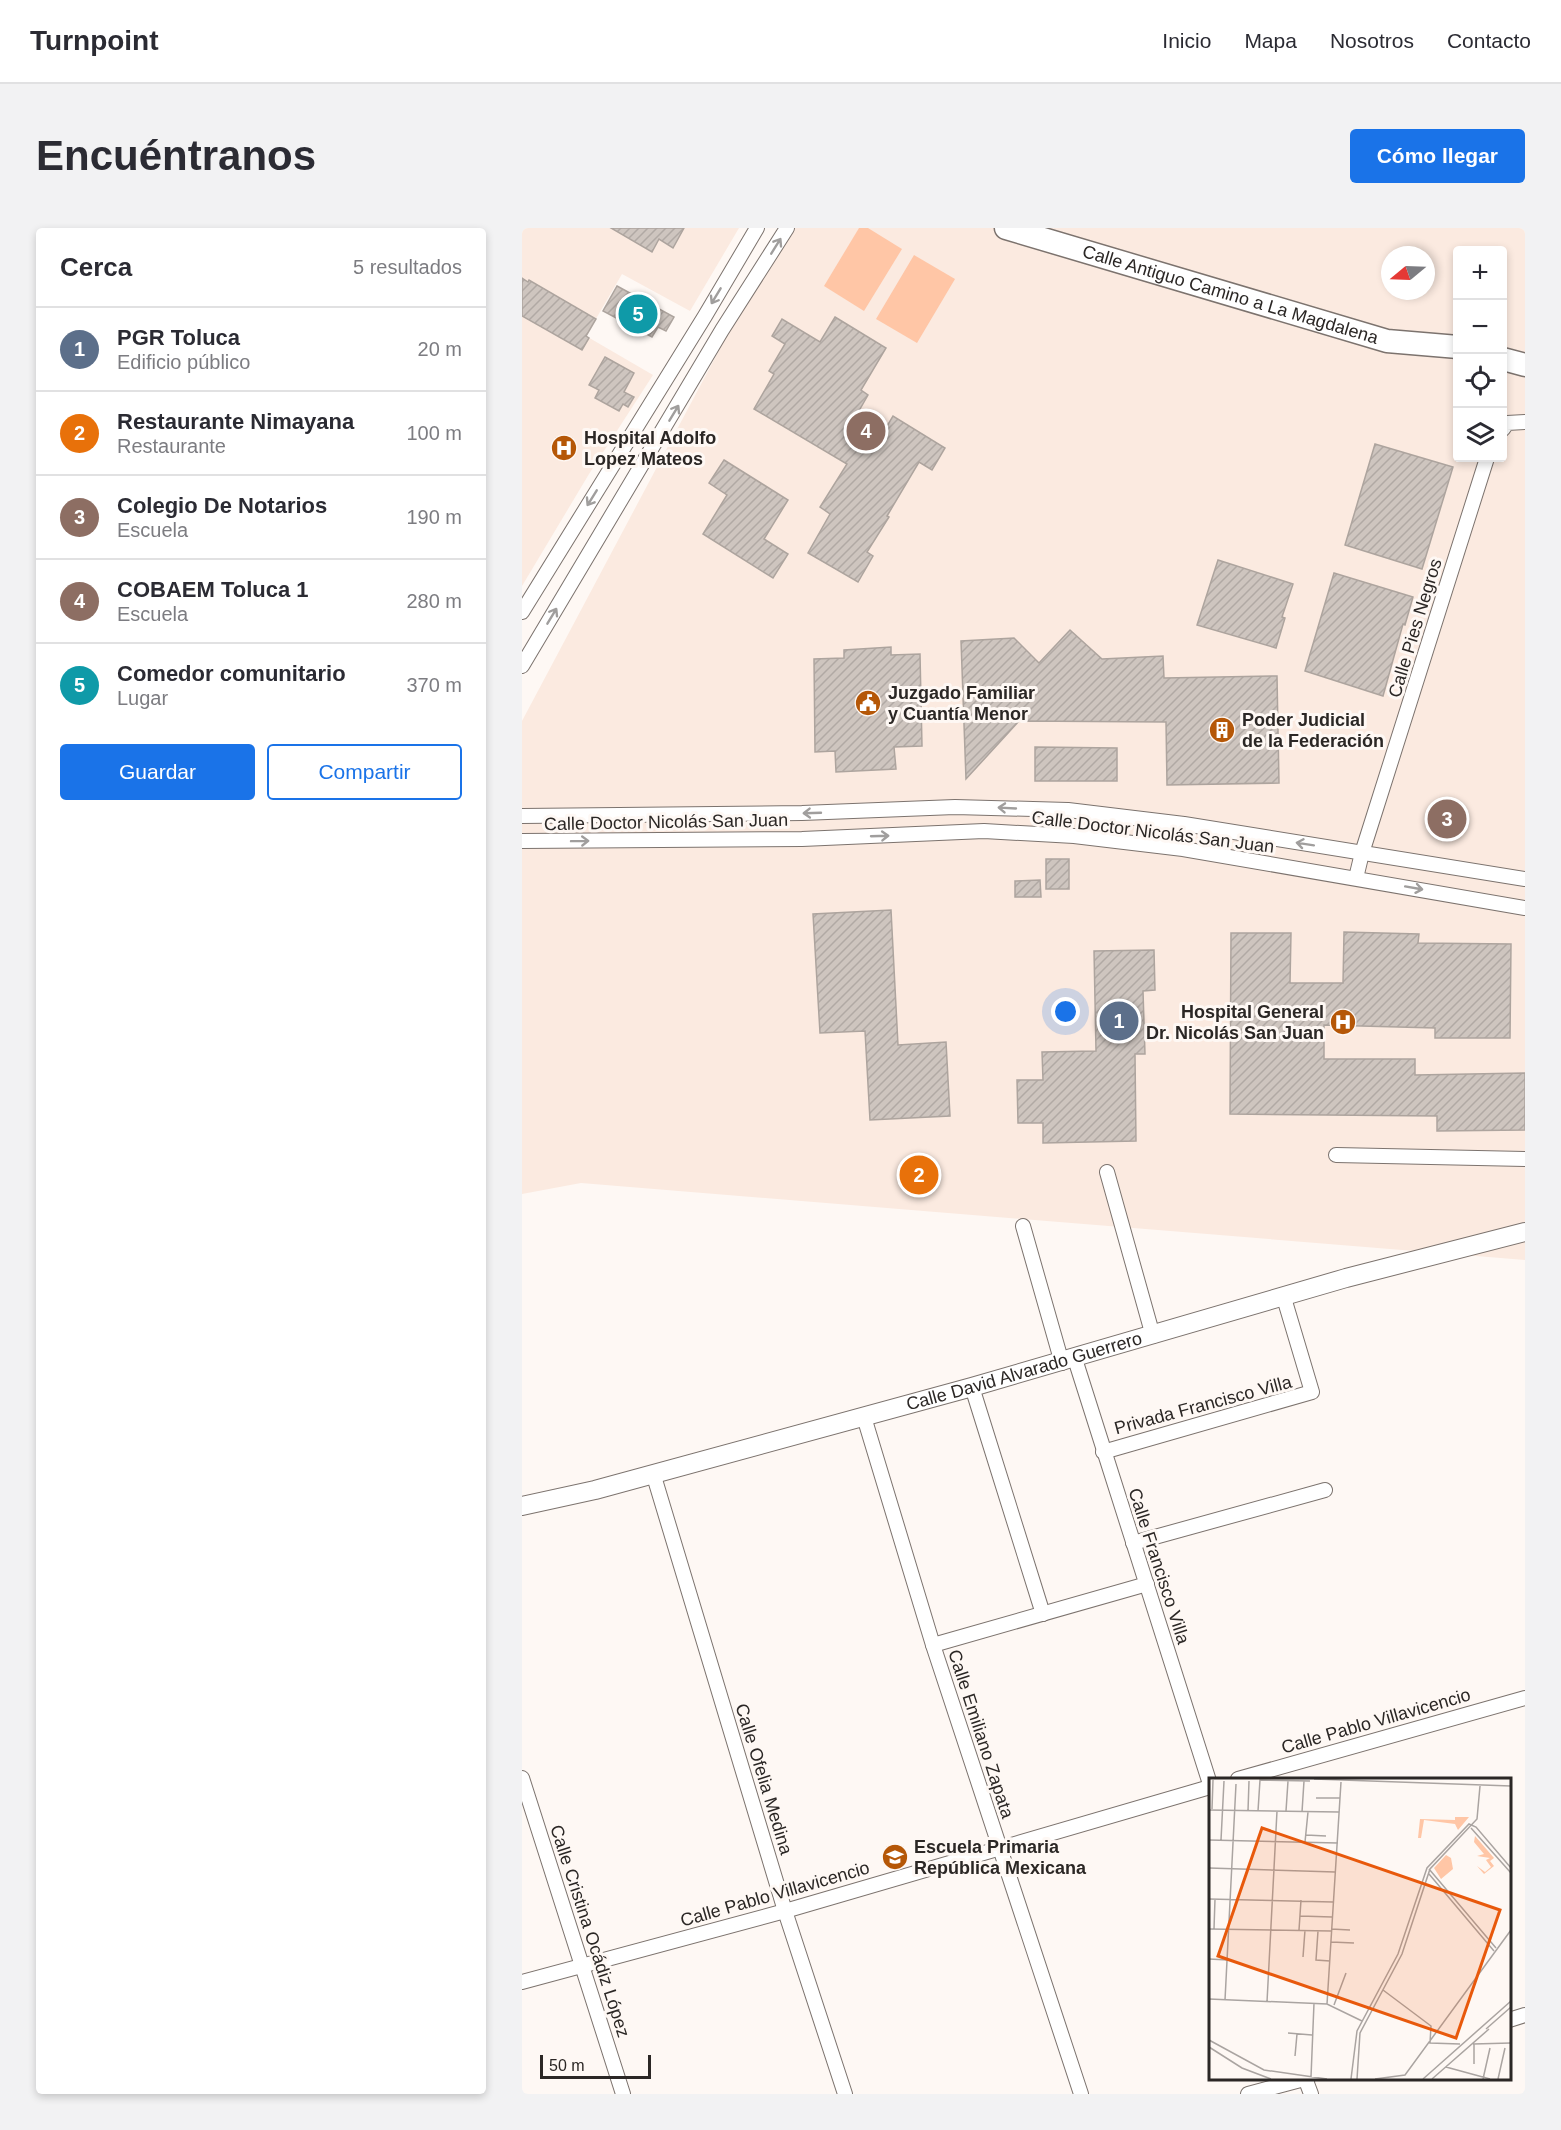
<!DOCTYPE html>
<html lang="es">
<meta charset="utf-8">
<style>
:root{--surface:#fff;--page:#f2f2f3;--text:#2b2b33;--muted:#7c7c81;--line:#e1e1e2;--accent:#1a73e8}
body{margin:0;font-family:Helvetica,sans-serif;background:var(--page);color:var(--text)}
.controls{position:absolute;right:18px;top:18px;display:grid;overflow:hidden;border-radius:6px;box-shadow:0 3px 9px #0003}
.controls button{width:54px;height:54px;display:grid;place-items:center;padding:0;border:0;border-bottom:2px solid var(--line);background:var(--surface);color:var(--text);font:30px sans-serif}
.compass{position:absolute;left:859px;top:18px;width:54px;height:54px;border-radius:50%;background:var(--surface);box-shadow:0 3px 9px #0003;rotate:251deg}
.scale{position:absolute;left:18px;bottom:15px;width:111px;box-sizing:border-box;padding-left:6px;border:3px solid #2b2725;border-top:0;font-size:16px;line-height:21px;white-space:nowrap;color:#2b2725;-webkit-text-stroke:4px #fef8f4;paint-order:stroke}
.you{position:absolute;left:544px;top:784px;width:21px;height:21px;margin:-15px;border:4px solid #fff;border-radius:50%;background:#1a73e8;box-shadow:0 0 0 9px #1a73e833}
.badge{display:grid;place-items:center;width:39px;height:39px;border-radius:50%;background:var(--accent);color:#fff;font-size:20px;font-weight:700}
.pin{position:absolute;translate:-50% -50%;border:3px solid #fff;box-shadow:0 2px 6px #0006}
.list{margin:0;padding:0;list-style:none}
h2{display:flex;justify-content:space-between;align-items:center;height:78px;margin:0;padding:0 24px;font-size:26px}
h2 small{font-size:20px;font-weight:400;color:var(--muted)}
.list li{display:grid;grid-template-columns:39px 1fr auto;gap:18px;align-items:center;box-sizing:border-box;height:84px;padding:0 24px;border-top:2px solid var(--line)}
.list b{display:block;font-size:22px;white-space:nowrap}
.list p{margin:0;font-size:20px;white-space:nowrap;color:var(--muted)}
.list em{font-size:20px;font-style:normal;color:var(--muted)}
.actions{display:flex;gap:12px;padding:18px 24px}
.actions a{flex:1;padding:14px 0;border:2px solid var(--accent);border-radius:6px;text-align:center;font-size:21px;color:var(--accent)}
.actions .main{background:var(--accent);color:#fff}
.icon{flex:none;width:33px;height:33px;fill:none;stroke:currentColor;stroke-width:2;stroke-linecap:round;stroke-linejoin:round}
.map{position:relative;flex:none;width:1003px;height:1866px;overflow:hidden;border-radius:6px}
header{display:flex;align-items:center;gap:36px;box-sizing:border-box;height:84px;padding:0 30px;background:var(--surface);border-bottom:2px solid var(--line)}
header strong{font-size:28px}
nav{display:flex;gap:33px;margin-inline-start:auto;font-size:21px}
.intro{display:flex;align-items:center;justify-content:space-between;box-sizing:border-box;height:144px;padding:0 36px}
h1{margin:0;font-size:42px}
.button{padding:15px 27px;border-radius:6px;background:var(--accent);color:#fff;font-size:21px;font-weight:700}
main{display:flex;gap:36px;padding:0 36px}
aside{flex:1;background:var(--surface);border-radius:6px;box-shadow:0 3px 9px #0003}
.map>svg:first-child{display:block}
</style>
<header>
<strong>Turnpoint</strong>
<nav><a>Inicio</a><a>Mapa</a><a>Nosotros</a><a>Contacto</a></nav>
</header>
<div class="intro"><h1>Encuéntranos</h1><a class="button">Cómo llegar</a></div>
<main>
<aside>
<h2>Cerca<small>5 resultados</small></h2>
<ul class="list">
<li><span class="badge" style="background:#5c6f8a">1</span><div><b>PGR Toluca</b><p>Edificio público</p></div><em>20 m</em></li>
<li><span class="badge" style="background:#e8710a">2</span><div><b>Restaurante Nimayana</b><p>Restaurante</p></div><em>100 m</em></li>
<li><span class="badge" style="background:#8d6e63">3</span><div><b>Colegio De Notarios</b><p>Escuela</p></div><em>190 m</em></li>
<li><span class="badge" style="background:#8d6e63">4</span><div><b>COBAEM Toluca 1</b><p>Escuela</p></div><em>280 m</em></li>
<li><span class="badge" style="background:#0f9aa8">5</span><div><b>Comedor comunitario</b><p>Lugar</p></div><em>370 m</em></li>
</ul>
<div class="actions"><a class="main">Guardar</a><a>Compartir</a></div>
</aside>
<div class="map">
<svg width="1003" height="1866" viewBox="0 0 1003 1866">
<defs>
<pattern id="building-hatch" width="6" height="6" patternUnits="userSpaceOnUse" patternTransform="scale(1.5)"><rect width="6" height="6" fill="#cec5bf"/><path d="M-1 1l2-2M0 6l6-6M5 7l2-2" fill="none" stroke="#b1a9a4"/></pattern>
</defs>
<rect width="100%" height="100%" fill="#fef8f4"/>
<g fill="#fbeae0" fill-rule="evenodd">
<polygon points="0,0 217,0 168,83 100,46 64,108 131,147 67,246 0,358"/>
<path d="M262,0H1003V1032L59,955L0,966V493ZM936,22H981V230H936ZM868,27H904V63H868Z"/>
</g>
<g fill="#ffc6a6">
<polygon points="337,0 346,0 380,21 342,83 302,58"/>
<polygon points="392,27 433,51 395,115 354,91"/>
</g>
<g fill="url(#building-hatch)" stroke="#ada49e" stroke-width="1.5">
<polygon points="89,0 162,0 151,20 137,11 130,24"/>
<polygon points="0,50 6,54 7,52 74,91 64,108 67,110 60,122 0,88"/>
<polygon points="95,58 152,89 144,103 136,99 130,109 81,83"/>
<polygon points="313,89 364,120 339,162 346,167 322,209 349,225 371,188 423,220 410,242 397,234 365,288 367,289 345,324 351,328 336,354 286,325 308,286 298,279 325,236 232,181 252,146 247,143 263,116 250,108 260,91 298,114"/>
<polygon points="83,129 112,145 102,164 112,169 106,179 101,176 97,183 73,170 77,162 67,157"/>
<polygon points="853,216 931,239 900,341 823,317"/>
<polygon points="202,232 266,272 242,311 266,326 251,350 181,306 205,267 187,255"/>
<polygon points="696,332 771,356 760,389 763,390 754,420 675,397"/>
<polygon points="812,345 891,369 883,397 881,396 861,468 783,443"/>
<polygon points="548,402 580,431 641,428 642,450 755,448 757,555 645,557 644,494 497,493 444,551 439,413 492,410 517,435"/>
<polygon points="369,419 369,427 398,426 400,518 372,519 374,541 314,544 313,523 293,524 292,431 322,430 322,422"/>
<polygon points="513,519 595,520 595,553 513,553"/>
<rect x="524" y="631" width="23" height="30"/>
<polygon points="518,652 519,669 493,669 493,653"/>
<polygon points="369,682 376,817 424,814 428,888 348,892 343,803 298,805 291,686"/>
<polygon points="822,704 897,706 896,715 989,716 988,810 913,810 913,800 802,797 802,831 893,831 893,847 1003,845 1003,902 915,903 915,888 708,886 709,705 769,705 768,755 821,755"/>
<polygon points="632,722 633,762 621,763 623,826 613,826 614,913 521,915 521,895 496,895 495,852 521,852 520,824 574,823 572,723"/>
</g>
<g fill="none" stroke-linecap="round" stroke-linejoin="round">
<g stroke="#7c736e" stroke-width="16">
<g id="minor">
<polyline points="981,201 985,195 1003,194"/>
<polyline points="0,384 183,88 235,0"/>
<polyline points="0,438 200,102 265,0"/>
<polyline points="0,588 280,585 433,579 546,582 662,596 1003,651"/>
<polyline points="0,613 280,611 462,603 552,608 661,621 1003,680"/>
<polyline points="834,650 840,625 965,230"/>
<polyline points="814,927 1003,931"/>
<polyline points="585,944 631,1108"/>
<polyline points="501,998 540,1135"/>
<polyline points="553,1131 688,1556"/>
<polyline points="450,1159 521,1386"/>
<polyline points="342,1189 411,1417 559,1866"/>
<polyline points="581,1224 790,1164 762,1070"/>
<polyline points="131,1245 263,1683 323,1866"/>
<polyline points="611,1315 803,1262"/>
<polyline points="411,1417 625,1356"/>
<polyline points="0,1550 101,1866"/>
<polyline points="716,1551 1003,1470"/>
<polyline points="0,1754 263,1683 688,1559"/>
<polyline points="987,1792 1003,1787"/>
<polyline points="783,1850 789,1866"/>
<polyline points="726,1866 786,1850"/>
</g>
</g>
<g stroke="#7c736e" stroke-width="20">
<g id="tertiary">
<path id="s1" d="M0,1278L73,1262L450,1159L824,1050L1003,1004"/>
</g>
</g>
<g stroke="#7c736e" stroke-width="25">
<g id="primary">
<path id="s2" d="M484,0L865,113L936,119"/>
<polyline points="981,131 1003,137"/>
</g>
</g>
<use href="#minor" stroke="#fff" stroke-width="14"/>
<use href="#tertiary" stroke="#fff" stroke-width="18"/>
<use href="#primary" stroke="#fff" stroke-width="22"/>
</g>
<defs><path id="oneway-shaft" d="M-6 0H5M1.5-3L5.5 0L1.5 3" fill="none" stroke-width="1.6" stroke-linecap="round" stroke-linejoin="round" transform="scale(1.5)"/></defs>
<g stroke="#a09e9d">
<use href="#oneway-shaft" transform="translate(254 18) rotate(-58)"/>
<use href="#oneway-shaft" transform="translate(194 68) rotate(121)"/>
<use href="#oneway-shaft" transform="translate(152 185) rotate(-59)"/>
<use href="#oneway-shaft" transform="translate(70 270) rotate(122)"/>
<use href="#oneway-shaft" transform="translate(30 388) rotate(-59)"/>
<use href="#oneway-shaft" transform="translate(485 580) rotate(-177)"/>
<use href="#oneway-shaft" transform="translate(290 585) rotate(178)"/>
<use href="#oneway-shaft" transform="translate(358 608) rotate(-2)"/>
<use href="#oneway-shaft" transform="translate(58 613) rotate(-1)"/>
<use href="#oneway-shaft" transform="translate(783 616) rotate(-171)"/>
<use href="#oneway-shaft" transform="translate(892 660) rotate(10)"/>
</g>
<defs>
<g id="hospital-disc" transform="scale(1.35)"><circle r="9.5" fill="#b55707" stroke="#fef8f4"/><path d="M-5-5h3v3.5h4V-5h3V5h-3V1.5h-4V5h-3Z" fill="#fff"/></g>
<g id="civic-disc" transform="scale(1.35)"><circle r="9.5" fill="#b55707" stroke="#fef8f4"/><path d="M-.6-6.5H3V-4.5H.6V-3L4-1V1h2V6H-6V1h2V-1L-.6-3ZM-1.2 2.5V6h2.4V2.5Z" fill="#fff"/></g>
<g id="building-disc" transform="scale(1.35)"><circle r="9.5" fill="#b55707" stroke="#fef8f4"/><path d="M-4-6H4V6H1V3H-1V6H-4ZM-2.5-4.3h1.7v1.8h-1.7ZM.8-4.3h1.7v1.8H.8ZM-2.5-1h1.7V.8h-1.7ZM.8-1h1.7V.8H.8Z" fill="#fff"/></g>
<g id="school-disc" transform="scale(1.35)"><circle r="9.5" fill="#b55707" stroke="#fef8f4"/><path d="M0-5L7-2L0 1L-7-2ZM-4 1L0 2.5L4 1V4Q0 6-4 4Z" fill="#fff"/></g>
</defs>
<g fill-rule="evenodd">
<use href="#hospital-disc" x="42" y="220"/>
<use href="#civic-disc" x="346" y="475"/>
<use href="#building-disc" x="700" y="502"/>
<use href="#hospital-disc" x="821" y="794"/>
<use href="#school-disc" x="373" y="1629"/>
</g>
<g text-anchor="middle" stroke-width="6" stroke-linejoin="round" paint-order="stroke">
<g font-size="18" fill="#2b2725" stroke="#fef8f4">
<text dy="6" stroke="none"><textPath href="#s2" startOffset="234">Calle Antiguo Camino a La Magdalena</textPath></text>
<text transform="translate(893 400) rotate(-73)" y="6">Calle Pies Negros</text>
<text transform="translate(144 594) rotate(-1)" y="6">Calle Doctor Nicolás San Juan</text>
<text transform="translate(631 604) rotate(7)" y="6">Calle Doctor Nicolás San Juan</text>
<text dy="6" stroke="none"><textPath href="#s1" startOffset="520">Calle David Alvarado Guerrero</textPath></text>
<text transform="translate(681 1177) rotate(-15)" y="6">Privada Francisco Villa</text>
<text transform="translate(637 1338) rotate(72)" y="6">Calle Francisco Villa</text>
<text transform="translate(854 1493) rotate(-16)" y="6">Calle Pablo Villavicencio</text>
<text transform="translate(459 1506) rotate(72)" y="6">Calle Emiliano Zapata</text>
<text transform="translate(242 1551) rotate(73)" y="6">Calle Ofelia Medina</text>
<text transform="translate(253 1666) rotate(-16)" y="6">Calle Pablo Villavicencio</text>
<text transform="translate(68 1703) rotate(72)" y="6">Calle Cristina Ocádiz López</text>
</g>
<g font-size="18" font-weight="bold" fill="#2b2725" stroke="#fef8f4" text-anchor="start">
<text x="62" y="216">Hospital Adolfo<tspan x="62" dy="21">Lopez Mateos</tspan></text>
<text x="366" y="471">Juzgado Familiar<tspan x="366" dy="21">y Cuantía Menor</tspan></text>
<text x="720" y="498">Poder Judicial<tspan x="720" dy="21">de la Federación</tspan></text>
<text x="802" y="790" text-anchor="end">Hospital General<tspan x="802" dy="21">Dr. Nicolás San Juan</tspan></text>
<text x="392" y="1625">Escuela Primaria<tspan x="392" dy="21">República Mexicana</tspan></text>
</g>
</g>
<g transform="translate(687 1550)">
<rect width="302" height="302" fill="#fef8f4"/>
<path d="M246,39H260L249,52L246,46L215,42L212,60H209L211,41L246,42ZM266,58L285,80L281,83L285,88L275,96L268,88L276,94L282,89L277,82L281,80L268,78L275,76L265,64ZM237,77L242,80L244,91L232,101L225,90Z" fill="#ffc6a6"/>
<path fill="none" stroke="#aaa4a1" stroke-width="1.5" d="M105,1L302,8M107,20H131M3,31L4,2M0,32L130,34M39,33L40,3M49,33L51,2L101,3M77,33L79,3M93,34L95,3M262,50L302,95M97,57L117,58M0,62L129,65M12,62L15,3M96,64L99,34M0,90L126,94M220,91L287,170M220,96L285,173M0,121L124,124M91,138L123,139M0,151L122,153M5,151L6,121M122,151L141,152M90,152L92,122M109,153L107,182L121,183M122,164L145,165M94,179L96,152M0,181L19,182M174,212L222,248L221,265L251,266M0,221L118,226L153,243M16,222L27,6M58,224L68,33M118,226L132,4M125,227L137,195M277,251L302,229M79,255L103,257M0,262L55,292L118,301M264,266L302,265M265,266V286M0,269L33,290L62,301M86,278L88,256M237,289L281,301M102,299L105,225M142,301L148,253L189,176L218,90L260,46L267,49L302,90M148,301L151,255L193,176L221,91L268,41L271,8M166,301L196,297L302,152M214,301L302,223M223,301L280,251M274,301L281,270M289,301L296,270"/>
<path fill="#e8590c" fill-opacity="0.15" stroke="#e8590c" stroke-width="3" d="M53,50L291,132L247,260L9,178Z"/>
<rect width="302" height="302" fill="none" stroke="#2b2725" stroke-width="3"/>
</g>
</svg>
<div class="controls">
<button>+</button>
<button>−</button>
<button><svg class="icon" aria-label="locate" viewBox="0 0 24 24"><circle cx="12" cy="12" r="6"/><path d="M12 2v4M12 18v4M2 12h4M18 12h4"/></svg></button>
<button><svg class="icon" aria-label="layers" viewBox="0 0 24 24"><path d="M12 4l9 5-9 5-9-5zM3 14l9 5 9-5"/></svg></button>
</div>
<svg class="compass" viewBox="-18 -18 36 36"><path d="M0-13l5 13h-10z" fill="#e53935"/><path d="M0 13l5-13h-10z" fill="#7c7c81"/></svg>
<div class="scale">50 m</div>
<div class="you"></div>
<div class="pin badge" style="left:597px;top:793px;background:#5c6f8a">1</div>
<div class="pin badge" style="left:397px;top:947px;background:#e8710a">2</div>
<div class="pin badge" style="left:925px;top:591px;background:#8d6e63">3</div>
<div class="pin badge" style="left:344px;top:203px;background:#8d6e63">4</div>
<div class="pin badge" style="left:116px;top:86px;background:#0f9aa8">5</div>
</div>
</main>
